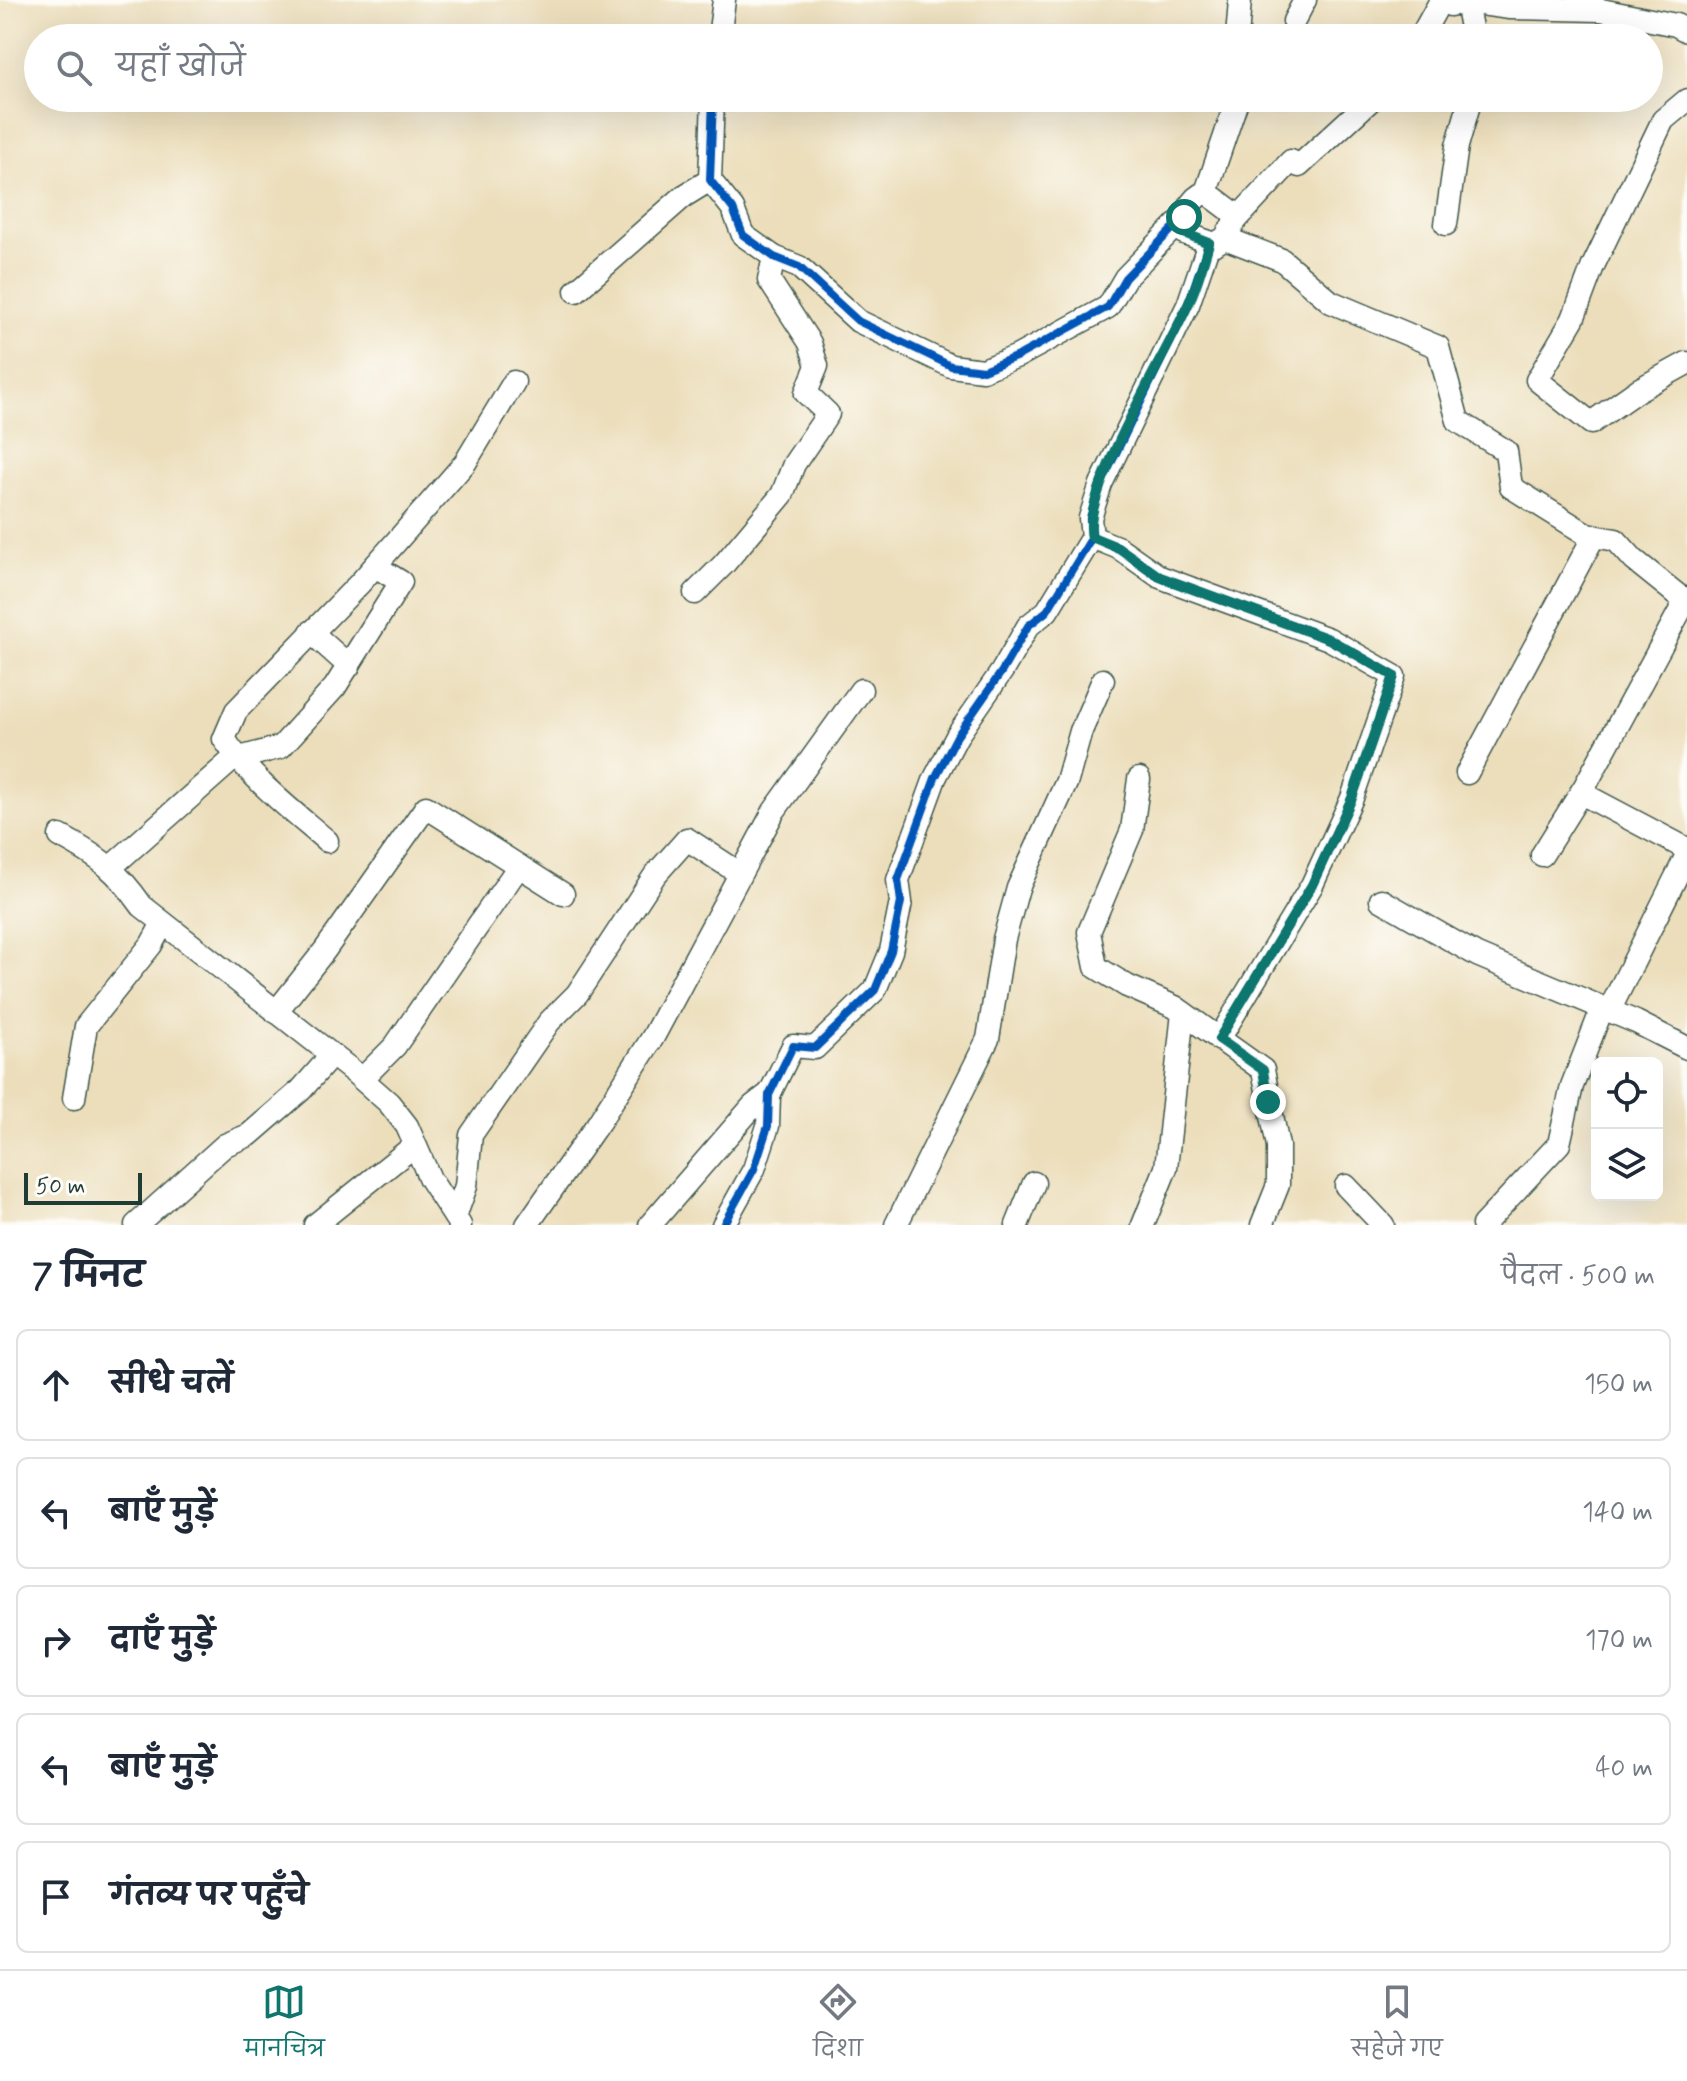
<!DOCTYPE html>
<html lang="hi">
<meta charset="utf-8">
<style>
:root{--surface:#fff;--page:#f2f2f3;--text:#1f2937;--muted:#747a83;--line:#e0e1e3;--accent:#0f766e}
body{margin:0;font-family:Mynerve,"Playpen Sans Deva",sans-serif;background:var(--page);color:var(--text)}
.controls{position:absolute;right:24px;bottom:24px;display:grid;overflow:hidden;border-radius:12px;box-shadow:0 8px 32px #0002}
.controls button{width:72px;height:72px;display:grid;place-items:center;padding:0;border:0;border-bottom:2px solid var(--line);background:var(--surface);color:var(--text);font:40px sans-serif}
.scale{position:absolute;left:24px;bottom:20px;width:118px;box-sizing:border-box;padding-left:8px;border:4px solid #1f3d34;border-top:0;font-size:22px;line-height:28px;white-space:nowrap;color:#1f3d34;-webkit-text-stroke:6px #fdfcf7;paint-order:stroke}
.stop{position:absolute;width:24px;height:24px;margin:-18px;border:6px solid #0f766e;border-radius:50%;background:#fff}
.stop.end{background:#0f766e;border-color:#fff;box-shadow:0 2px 8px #0008}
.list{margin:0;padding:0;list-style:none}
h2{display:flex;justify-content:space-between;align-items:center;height:104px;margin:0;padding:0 32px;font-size:34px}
h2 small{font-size:26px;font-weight:400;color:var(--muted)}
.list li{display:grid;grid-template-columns:52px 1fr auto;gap:24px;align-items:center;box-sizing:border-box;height:112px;margin:0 16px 16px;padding:0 16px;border:2px solid var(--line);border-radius:12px}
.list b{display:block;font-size:30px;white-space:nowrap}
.list em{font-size:26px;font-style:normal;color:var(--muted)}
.icon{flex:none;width:44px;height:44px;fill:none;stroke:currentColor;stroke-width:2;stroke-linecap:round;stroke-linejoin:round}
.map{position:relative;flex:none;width:1687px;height:1225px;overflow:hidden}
.search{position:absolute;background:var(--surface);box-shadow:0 8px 32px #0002;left:24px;right:24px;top:24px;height:88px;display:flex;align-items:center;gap:20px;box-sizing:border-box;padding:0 28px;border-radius:44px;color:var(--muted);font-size:30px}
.sheet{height:744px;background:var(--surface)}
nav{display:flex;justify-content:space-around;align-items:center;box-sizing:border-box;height:112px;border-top:2px solid var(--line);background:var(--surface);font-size:22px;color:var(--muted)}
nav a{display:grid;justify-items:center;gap:4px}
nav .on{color:var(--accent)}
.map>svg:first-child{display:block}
</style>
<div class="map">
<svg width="1687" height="1225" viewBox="0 0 1687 1225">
<rect width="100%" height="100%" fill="#fdfcf7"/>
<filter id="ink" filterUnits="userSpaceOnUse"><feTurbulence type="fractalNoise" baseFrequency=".0125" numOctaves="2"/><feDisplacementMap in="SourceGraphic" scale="16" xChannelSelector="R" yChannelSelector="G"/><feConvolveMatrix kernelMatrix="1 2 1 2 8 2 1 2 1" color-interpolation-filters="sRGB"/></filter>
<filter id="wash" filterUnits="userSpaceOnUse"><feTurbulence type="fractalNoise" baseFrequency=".006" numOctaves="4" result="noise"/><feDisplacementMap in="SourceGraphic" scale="32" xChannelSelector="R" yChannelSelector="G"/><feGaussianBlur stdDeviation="1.8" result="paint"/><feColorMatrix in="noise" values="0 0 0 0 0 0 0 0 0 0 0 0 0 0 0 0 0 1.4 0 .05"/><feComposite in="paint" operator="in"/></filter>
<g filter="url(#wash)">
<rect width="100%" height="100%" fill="#ecdebb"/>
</g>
<g filter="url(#ink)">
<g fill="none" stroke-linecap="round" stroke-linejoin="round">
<g stroke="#3e5548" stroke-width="25">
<g id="minor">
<polyline points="1440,0 1450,5 1466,2 1510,8 1601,10 1676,25 1687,31"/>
<polyline points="1466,2 1473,38"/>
<polyline points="1294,21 1305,0"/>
<polyline points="719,38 724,0"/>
<polyline points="1237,38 1240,0"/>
<polyline points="1420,38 1440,2"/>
<polyline points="713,98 710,180 733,209 743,235 774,257 799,267 858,321 951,366 983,370 1018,356 1108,307 1125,278 1184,217"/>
<polyline points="1687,100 1663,120 1593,266 1573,319 1537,380 1591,423 1638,390 1687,363"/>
<path d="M1206,192L1234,213L1236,220L1225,238L1215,244L1184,233C1184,216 1189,198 1206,192L1238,98"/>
<polyline points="1236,220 1291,161 1299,166 1373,98"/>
<polyline points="1446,224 1457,146 1471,98"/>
<polyline points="1225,238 1282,260 1331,302 1438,347 1458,421 1506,451 1511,487 1588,535 1616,540 1634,560 1685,601"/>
<polyline points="576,291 684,196 710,180"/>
<polyline points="1092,537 1119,548 1160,577 1329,639 1394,676 1352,798 1312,885 1219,1039"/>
<polyline points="695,593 724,564 782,495 794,464 828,414 806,393 817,366 810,343 769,280 774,257"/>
<polyline points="311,632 349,666"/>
<polyline points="1467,773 1594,536"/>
<polyline points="1139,779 1132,830 1089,932 1096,967 1127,986 1175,1007 1263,1070 1278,1146 1278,1185 1262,1225"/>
<polyline points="1581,793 1687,849"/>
<path d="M60,836C99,857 116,869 142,906L355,1073L389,1103L407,1126L430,1179L460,1225"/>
<path d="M327,841C290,809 252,780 224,739L236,711L360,583L465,463L514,382"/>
<polyline points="1542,855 1585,786 1687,598"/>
<polyline points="111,867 232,760 281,747 335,687 401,582 375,566"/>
<polyline points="1381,900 1477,955 1636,1022 1687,1048"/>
<polyline points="1609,1011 1687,855"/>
<polyline points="276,1012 325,950 426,807 563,894"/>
<polyline points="362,1079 395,1046 519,866"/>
<polyline points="74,1098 86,1026 151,945 163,923"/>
<polyline points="1346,1186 1383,1225"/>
<polyline points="455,1217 466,1186 471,1135 549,1022 577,994 655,875 687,839 739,873"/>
<polyline points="136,1225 225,1145 249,1135 301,1090 332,1055"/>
<polyline points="315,1225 415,1145"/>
<polyline points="527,1225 599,1122 653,1037 774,811 861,690"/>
<polyline points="650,1225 753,1106 770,1093"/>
<polyline points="723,1225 754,1169 768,1126 769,1095 793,1046 815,1048 875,990 891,951 901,902 898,880 935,778 957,736 1002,671 1028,626 1047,611 1092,537 1090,518 1101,484 1188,305 1209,243"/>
<polyline points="896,1225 988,1039 1004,939 1018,888 1067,781 1081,731 1103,680"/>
<polyline points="1017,1225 1034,1183"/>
<polyline points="1143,1225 1166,1168 1183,1013"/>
<polyline points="1483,1225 1559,1144 1572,1086 1602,1009"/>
</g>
</g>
<use href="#minor" stroke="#fff" stroke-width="22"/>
<g stroke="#fdfcf7" stroke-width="13">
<g id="cycleway">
<polyline points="713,98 710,180 733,209 743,235 774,257 799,267 858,321 951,366 983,370 1018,356 1108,307 1125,278 1184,217"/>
<polyline points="1092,537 1119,548 1160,577 1329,639 1394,676 1352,798 1312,885 1219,1039"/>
<polyline points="723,1225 754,1169 768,1126 769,1095 793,1046 815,1048 875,990 891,951 901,902 898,880 935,778 957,736 1002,671 1028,626 1047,611 1092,537 1090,518 1101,484 1188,305 1209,243"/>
</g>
</g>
<use href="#cycleway" stroke="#0057b8" stroke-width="8"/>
</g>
</g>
<g fill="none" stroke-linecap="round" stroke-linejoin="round" filter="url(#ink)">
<path stroke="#0f766e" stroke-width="10" d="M1184,217V233L1209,243C1203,264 1197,287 1187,307C1167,353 1080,495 1092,537L1119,548L1160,577L1329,639L1394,676L1352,798L1312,885L1219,1039L1263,1070L1268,1102"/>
</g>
</svg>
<div class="controls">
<button><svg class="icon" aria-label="locate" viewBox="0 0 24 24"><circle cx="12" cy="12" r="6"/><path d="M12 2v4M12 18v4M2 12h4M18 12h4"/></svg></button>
<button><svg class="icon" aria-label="layers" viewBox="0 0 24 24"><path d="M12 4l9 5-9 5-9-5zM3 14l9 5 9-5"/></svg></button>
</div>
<div class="scale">50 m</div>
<div class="stop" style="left:1184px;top:217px"></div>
<div class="stop end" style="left:1268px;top:1102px"></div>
<div class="search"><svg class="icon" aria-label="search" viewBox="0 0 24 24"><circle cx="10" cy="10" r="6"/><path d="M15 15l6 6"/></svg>यहाँ खोजें</div>
</div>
<section class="sheet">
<h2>7 मिनट<small>पैदल · 500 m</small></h2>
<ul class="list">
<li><svg class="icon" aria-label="ahead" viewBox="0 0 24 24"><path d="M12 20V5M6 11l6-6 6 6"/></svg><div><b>सीधे चलें</b></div><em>150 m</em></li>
<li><svg class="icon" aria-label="left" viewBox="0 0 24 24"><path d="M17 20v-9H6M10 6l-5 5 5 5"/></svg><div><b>बाएँ मुड़ें</b></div><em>140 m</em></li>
<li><svg class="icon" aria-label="right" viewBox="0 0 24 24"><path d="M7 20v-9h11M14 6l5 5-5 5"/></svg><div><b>दाएँ मुड़ें</b></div><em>170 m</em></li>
<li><svg class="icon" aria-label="left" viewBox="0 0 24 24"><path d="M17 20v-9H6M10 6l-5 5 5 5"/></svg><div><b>बाएँ मुड़ें</b></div><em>40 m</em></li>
<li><svg class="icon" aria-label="arrive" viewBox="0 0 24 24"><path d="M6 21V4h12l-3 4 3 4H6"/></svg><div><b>गंतव्य पर पहुँचे</b></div></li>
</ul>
</section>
<nav>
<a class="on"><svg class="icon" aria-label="map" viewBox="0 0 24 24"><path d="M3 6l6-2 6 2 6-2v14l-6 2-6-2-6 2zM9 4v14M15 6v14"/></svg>मानचित्र</a>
<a><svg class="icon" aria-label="directions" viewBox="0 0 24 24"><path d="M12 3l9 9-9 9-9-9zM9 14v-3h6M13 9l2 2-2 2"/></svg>दिशा</a>
<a><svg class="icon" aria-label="saved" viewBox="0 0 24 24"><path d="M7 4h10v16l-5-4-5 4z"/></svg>सहेजे गए</a>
</nav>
